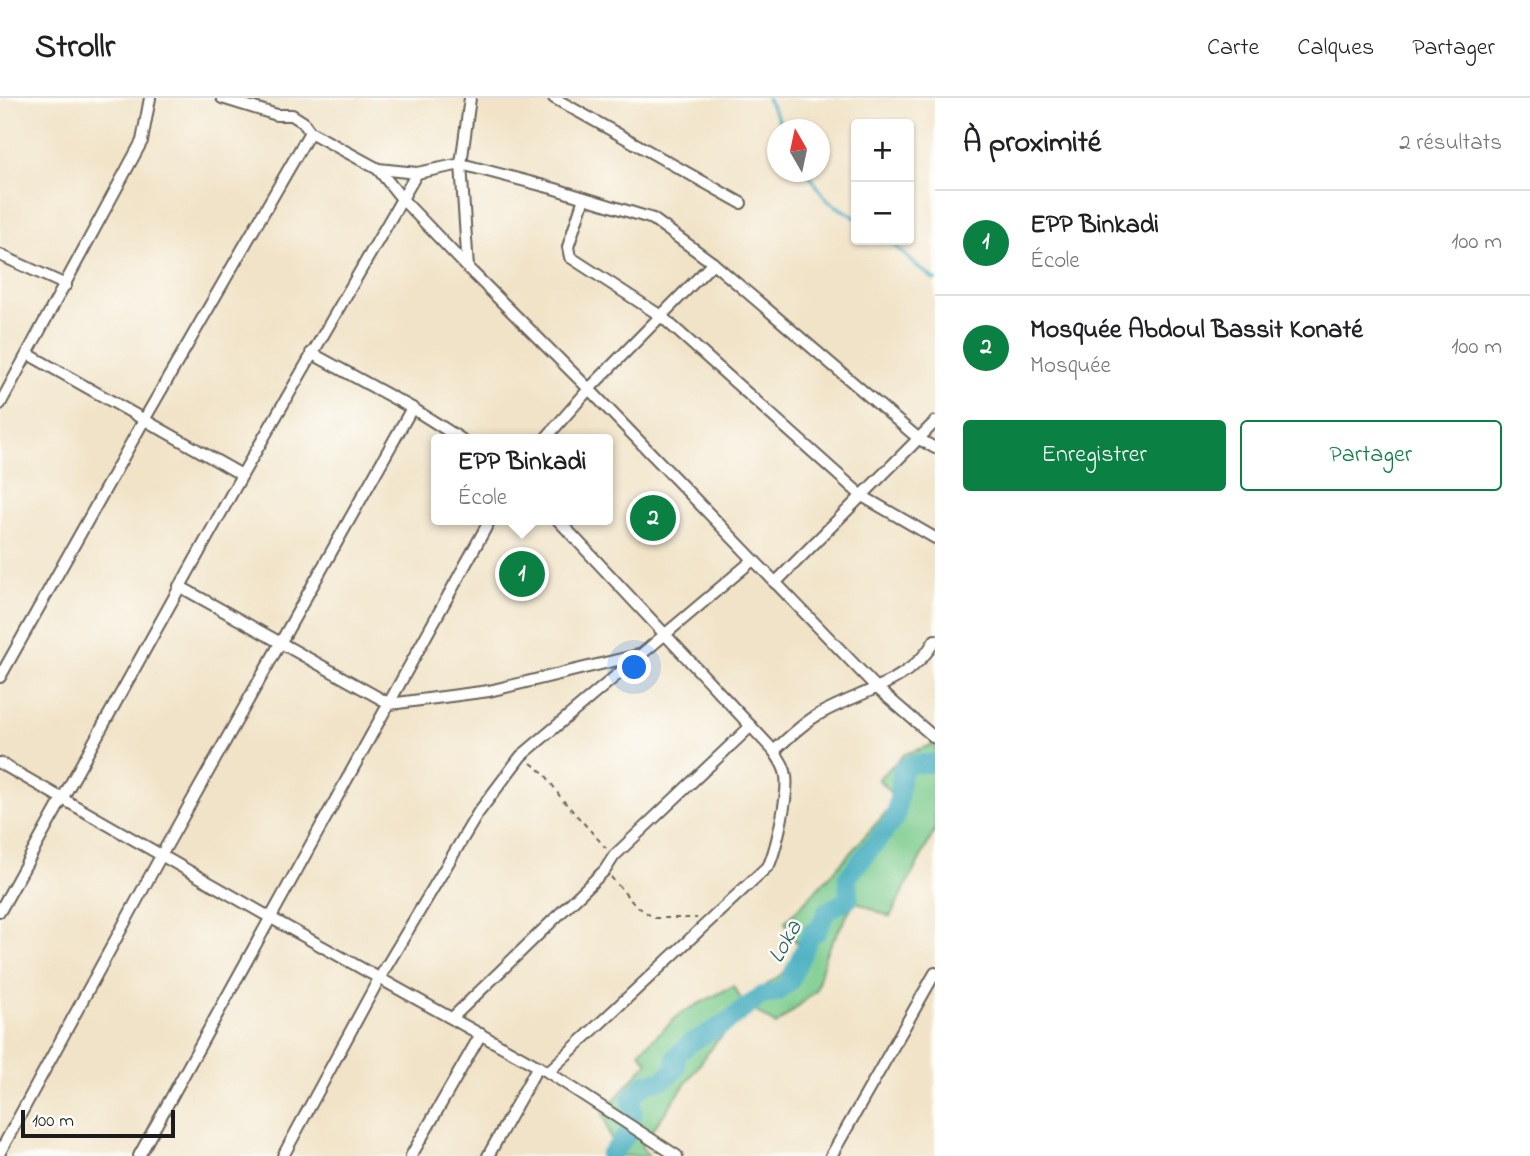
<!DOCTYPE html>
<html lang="fr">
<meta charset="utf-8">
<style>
:root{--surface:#fff;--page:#f2f2f2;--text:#202124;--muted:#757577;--line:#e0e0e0;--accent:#0b8043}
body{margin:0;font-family:"Indie Flower",sans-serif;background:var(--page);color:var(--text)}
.controls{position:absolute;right:21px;top:21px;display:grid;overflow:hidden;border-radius:7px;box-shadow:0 2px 5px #0004}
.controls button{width:63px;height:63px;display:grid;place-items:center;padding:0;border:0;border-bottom:2px solid var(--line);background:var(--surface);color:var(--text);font:35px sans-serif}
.compass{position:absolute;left:767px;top:21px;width:63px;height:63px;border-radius:50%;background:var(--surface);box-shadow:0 2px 5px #0004;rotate:351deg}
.scale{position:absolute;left:21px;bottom:18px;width:154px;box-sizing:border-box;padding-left:7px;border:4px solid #1c1c1c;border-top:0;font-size:19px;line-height:24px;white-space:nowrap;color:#1c1c1c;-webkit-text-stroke:5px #fdfcf7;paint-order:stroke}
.you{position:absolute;left:635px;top:570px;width:24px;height:24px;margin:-18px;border:5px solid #fff;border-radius:50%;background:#1a73e8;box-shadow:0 0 0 10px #1a73e833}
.badge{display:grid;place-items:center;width:46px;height:46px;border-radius:50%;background:var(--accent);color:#fff;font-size:23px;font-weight:700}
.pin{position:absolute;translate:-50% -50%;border:4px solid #fff;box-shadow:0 2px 7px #0006}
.popup{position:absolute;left:431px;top:336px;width:182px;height:91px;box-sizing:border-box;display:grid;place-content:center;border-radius:7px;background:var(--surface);filter:drop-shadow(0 2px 5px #0005);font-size:23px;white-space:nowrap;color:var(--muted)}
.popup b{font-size:26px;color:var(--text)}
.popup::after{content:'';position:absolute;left:50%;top:100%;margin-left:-14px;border:14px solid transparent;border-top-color:var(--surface)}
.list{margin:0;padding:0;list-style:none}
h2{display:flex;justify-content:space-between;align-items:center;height:91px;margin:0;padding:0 28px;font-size:30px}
h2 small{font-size:23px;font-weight:400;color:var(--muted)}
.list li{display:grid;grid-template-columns:46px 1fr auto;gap:21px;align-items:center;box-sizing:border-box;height:105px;padding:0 28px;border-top:2px solid var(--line)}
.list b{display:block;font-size:26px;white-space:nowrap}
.list p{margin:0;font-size:23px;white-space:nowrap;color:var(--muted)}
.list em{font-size:23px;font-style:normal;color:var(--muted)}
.actions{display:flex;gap:14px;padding:21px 28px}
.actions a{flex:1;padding:16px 0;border:2px solid var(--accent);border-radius:7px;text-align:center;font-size:24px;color:var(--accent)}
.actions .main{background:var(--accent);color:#fff}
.map{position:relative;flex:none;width:935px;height:1058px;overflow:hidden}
header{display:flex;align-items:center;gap:42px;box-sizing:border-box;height:98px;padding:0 35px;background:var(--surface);border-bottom:2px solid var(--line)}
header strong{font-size:33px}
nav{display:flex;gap:38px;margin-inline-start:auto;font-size:24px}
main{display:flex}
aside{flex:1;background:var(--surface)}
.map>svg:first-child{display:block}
</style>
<header>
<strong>Strollr</strong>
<nav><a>Carte</a><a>Calques</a><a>Partager</a></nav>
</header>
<main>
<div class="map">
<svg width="935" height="1058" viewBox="0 0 935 1058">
<rect width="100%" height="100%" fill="#fdfcf7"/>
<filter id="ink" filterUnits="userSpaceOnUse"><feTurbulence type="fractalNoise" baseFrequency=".0143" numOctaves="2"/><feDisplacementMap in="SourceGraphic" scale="14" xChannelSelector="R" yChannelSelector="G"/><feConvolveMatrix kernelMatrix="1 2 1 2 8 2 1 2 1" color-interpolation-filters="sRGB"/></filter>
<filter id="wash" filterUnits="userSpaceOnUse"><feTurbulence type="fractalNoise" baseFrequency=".00686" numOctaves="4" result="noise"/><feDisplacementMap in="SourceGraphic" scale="28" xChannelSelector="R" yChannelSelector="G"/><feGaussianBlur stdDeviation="1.57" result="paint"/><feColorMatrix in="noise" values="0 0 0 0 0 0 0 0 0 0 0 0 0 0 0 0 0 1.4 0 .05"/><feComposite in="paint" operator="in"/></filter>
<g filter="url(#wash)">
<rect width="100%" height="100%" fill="#f1e3c7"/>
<polygon fill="#7acb8c" stroke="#4b7454" stroke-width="2" points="935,646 935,732 890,819 855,803 826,855 816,893 776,927 751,910 715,945 641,1048 649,1058 606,1058 613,1050 603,1014 648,964 639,954 681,915 733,888 743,904 783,875 800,851 785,824 828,780 897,702 878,681 905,656"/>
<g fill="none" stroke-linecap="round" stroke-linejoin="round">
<g stroke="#3daabd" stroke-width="3.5">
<polyline points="767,0 784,32"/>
<polyline points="807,74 828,103 856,120"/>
<polyline points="889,142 917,168 935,182"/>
</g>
<g stroke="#3daabd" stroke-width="19">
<polyline points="633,1015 631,1000 646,985 663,982 676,971 676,958 690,945 726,925 761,898 777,894 789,885 812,834 817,834 827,813 849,801 847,780 896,719 902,672 912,666 935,665"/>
<polyline points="609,1058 629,1035"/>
</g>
</g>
</g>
<g filter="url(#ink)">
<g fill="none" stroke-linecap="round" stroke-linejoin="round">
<g stroke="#676258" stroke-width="14">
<g id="street">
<polyline points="222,0 277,17 292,17 303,24 310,34 378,71 417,75 461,66 552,90 653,121 713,165 919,341 935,350"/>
<polyline points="554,0 741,105"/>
<polyline points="378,71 403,102 468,170 589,291 877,590 935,640"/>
<polyline points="584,100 568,149 570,159 661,218 862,398 935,440"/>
<polyline points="0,157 66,187"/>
<polyline points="468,170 461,66 470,0"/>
<polyline points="311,255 412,310 461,341"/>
<polyline points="28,256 242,377"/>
<polyline points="0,306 142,43 150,0"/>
<polyline points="545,341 589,291 713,165"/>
<polyline points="775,485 935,324"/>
<polyline points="179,488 390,606 489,593 638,557"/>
<polyline points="0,579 144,322 310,34"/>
<path d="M774,653C787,641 801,627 816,618C856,594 911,586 935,542"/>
<polyline points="0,665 271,820 548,974 677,1058"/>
<polyline points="0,813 242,377 417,75"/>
<polyline points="452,920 605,772 614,758 751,628"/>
<path d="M548,974L769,767C776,751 789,696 786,678C785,668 779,661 774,653L558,422"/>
<polyline points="0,1054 162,756 412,310"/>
<polyline points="139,1058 490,422"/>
<polyline points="283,1058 380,879 478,715 521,658 753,462"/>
<polyline points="411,1058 481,936"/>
<polyline points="488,1058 538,968"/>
<polyline points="831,1058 935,875"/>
</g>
</g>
<g stroke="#676258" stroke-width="2" stroke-dasharray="5 5" stroke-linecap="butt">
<polyline points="531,665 545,676 561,700 606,750"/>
<polyline points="611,779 634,806 654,820 697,820"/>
</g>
<use href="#street" stroke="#fff" stroke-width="10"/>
</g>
</g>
<g text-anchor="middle" stroke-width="5" stroke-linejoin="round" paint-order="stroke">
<g font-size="24" font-style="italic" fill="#2c636c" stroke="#fdfcf7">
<text transform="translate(784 843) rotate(-61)" y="8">Loka</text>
</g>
</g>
</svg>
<div class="controls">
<button>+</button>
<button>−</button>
</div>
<svg class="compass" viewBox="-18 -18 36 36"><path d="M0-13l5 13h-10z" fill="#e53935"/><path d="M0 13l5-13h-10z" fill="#757577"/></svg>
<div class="scale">100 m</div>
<div class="you"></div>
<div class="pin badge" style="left:522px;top:476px">1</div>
<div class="popup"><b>EPP Binkadi</b>École</div>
<div class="pin badge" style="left:653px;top:420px">2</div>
</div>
<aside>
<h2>À proximité<small>2 résultats</small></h2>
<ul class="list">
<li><span class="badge">1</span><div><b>EPP Binkadi</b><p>École</p></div><em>100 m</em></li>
<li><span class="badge">2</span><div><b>Mosquée Abdoul Bassit Konaté</b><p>Mosquée</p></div><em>100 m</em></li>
</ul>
<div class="actions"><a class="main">Enregistrer</a><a>Partager</a></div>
</aside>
</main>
